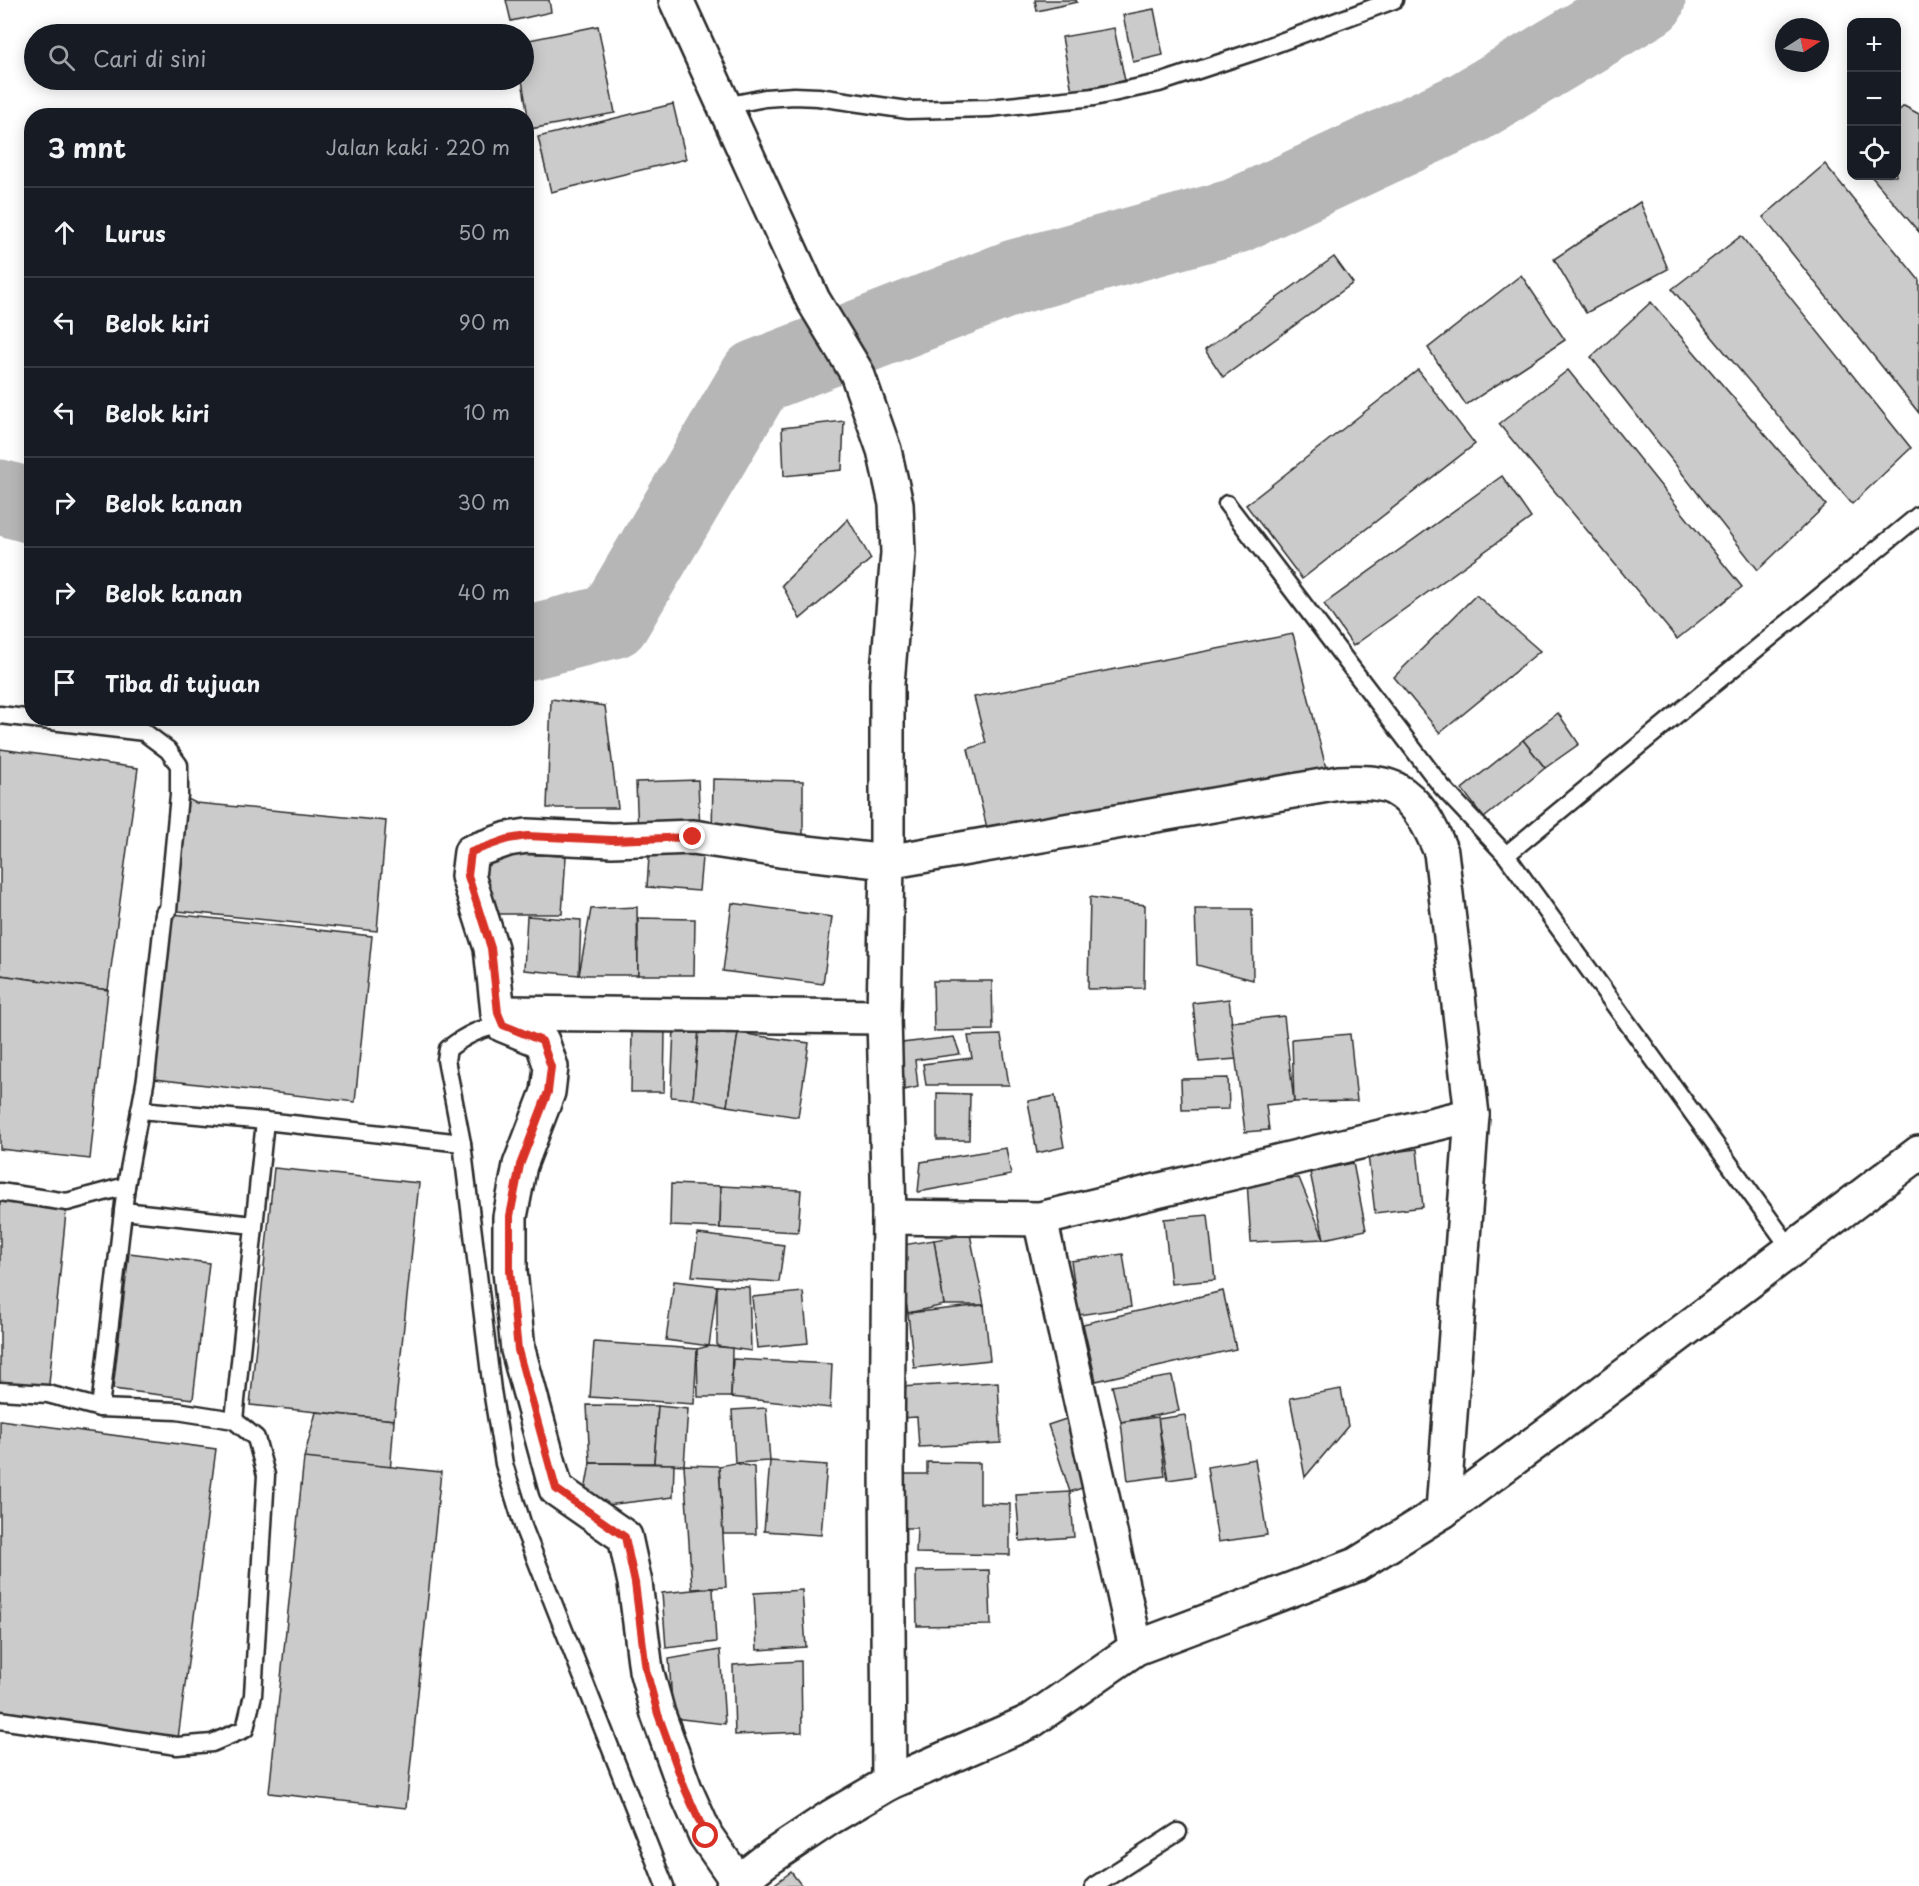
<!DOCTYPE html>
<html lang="id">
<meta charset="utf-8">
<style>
:root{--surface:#171b24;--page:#242831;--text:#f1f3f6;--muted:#9ea1a6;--line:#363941}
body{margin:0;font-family:"Playpen Sans",sans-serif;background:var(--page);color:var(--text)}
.controls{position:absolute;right:18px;top:18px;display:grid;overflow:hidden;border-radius:12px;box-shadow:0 3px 15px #0003}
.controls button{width:54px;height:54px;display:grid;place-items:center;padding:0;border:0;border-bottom:2px solid var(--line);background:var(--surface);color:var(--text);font:30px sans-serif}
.compass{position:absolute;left:1775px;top:18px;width:54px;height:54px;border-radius:50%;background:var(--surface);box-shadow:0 3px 15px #0003;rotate:78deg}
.stop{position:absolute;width:18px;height:18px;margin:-14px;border:4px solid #d93025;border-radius:50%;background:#fff}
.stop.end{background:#d93025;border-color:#fff;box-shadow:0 2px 6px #0008}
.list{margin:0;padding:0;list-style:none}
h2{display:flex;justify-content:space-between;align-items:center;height:78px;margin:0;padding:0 24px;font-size:26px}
h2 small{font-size:20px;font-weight:400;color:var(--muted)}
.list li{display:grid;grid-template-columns:39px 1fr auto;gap:18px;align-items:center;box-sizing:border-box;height:90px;padding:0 24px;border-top:2px solid var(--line)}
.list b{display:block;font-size:22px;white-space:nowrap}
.list em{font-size:20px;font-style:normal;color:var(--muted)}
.icon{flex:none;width:33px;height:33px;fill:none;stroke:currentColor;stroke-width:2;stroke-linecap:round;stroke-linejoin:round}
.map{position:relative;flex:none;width:1919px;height:1886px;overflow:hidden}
.search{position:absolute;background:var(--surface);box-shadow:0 3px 15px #0003;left:24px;top:24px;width:510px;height:66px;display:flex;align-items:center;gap:15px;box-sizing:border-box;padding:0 21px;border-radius:33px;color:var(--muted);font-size:22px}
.panel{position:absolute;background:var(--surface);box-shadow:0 3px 15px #0003;left:24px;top:108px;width:510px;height:618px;border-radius:24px}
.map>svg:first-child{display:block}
</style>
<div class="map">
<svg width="1919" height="1886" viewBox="0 0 1919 1886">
<rect width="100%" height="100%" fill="#fff"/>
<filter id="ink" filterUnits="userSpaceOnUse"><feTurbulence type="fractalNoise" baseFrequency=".0167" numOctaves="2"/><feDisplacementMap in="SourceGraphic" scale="12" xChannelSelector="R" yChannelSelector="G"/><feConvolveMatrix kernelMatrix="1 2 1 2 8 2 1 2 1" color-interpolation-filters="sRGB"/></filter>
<g filter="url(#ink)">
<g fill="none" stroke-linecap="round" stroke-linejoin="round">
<g stroke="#b6b6b6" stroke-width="75">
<polyline points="0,497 32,506"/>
<polyline points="526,643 613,621 757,377 1015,277 1236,216 1468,108 1648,0"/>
</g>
</g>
<g fill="#cbcbcb" stroke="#2b2b2b" stroke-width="1.5">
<polygon points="506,0 549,0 551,12 511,21"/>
<polygon points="1035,0 1076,0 1077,2 1037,11"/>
<polygon points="1154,9 1163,55 1133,62 1123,15"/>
<polygon points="598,26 615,113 530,129 522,80 524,80 524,41"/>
<polygon points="1114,28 1125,81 1072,91 1062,37"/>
<polygon points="673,104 686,159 551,192 538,137"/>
<polygon points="1904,106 1919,114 1919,232 1871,176 1896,176 1896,113"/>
<polygon points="1825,164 1919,280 1919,413 1763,217"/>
<polygon points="1640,202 1668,269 1586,313 1554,259"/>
<polygon points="1741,236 1911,448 1852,504 1672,289"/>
<polygon points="1334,257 1353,283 1223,377 1205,350"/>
<polygon points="1521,275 1565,340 1466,405 1428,348"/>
<polygon points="1651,302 1826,505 1758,570 1591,357"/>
<polygon points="1418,370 1475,444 1302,579 1246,505"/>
<polygon points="1568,370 1742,587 1677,639 1499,424"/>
<polygon points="844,421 842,470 784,476 782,428"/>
<polygon points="1502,476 1531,518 1353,646 1324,604"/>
<polygon points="848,519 871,559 800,619 782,585"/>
<polygon points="1476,595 1540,651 1440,733 1394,677"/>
<polygon points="1293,634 1326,768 987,828 968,749 986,743 974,697"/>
<polygon points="551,699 605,706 618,808 547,808"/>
<polygon points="1558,713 1579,744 1545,768 1523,740"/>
<polygon points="1523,740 1545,768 1484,818 1462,789"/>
<polygon points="0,749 138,768 108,990 0,975"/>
<polygon points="713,779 803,781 803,837 712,836"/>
<polygon points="698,780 700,833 638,835 636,782"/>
<polygon points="179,795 196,803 386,821 377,931 168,910"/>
<polygon points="650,842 703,846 699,891 647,887"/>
<polygon points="485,853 566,856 562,914 489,914"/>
<polygon points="1090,897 1145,905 1144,988 1088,989"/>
<polygon points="732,903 832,917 823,984 723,971"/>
<polygon points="637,907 638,975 579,975 591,909"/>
<polygon points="1195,909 1252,909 1253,980 1197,965"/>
<polygon points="164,913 372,936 355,1102 146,1078"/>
<polygon points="527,916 581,920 579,975 524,970"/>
<polygon points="638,918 695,919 694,975 638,975"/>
<polygon points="0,975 108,990 90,1159 0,1149"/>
<polygon points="933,981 992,981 993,1030 934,1031"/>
<polygon points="1229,999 1236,1059 1199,1062 1193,1003"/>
<polygon points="1284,1016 1294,1102 1266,1105 1269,1130 1245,1132 1231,1022"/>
<polygon points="674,1028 699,1030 693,1099 671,1097"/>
<polygon points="632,1030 665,1031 664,1092 631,1092"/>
<polygon points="699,1030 738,1033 727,1106 693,1099"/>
<polygon points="738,1033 809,1043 798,1117 727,1106"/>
<polygon points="1350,1034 1357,1101 1294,1102 1292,1039"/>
<polygon points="1001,1035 1009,1085 926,1085 923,1064 972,1058 968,1036"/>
<polygon points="954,1037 960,1054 915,1060 918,1087 900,1091 893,1044"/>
<polygon points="1228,1078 1229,1109 1182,1110 1181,1079"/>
<polygon points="937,1093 970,1094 969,1140 937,1140"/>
<polygon points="1055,1096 1064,1147 1037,1153 1028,1101"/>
<polygon points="1006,1148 1011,1175 918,1192 921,1162"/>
<polygon points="1417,1149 1423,1207 1375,1213 1368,1155"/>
<polygon points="1353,1163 1366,1230 1324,1239 1310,1172"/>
<polygon points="274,1168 419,1183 394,1420 250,1405"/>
<polygon points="1299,1178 1324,1239 1251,1242 1247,1181"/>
<polygon points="671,1184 721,1186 720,1228 670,1226"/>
<polygon points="721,1186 801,1190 798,1232 720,1228"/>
<polygon points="0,1195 67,1202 48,1394 0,1389"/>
<polygon points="1208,1215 1215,1280 1171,1284 1164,1219"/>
<polygon points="698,1234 784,1245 779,1282 692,1276"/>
<polygon points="970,1234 984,1305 944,1305 934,1240"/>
<polygon points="934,1240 944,1305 908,1313 896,1246"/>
<polygon points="129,1253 209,1263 193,1399 113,1389"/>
<polygon points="1123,1254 1131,1307 1079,1315 1071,1261"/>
<polygon points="674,1281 717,1286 709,1346 666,1340"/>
<polygon points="717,1286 749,1287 751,1351 717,1346"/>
<polygon points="1223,1291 1236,1349 1096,1381 1083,1324"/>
<polygon points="803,1292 808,1343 757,1348 752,1297"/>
<polygon points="984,1305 990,1360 914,1368 908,1313"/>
<polygon points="594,1342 697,1349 694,1404 590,1397"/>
<polygon points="709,1346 732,1348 731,1397 698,1397 697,1349"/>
<polygon points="733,1359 832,1364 830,1408 731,1397"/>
<polygon points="1172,1376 1179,1411 1121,1422 1112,1386"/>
<polygon points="998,1382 1001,1443 919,1447 917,1417 899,1418 898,1387"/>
<polygon points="1341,1389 1348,1426 1305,1477 1290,1398"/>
<polygon points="587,1405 658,1406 654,1463 590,1463"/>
<polygon points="658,1406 688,1409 684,1465 654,1463"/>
<polygon points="766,1408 770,1461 735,1463 732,1410"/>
<polygon points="316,1412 394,1420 390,1473 304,1458"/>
<polygon points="1185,1415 1195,1476 1168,1480 1158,1419"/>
<polygon points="1158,1417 1165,1476 1128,1481 1121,1422"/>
<polygon points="1069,1418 1091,1485 1070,1492 1048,1425"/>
<polygon points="0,1420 216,1449 177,1746 0,1722"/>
<polygon points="304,1458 441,1472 406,1808 269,1793"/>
<polygon points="1255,1459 1267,1535 1218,1542 1207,1467"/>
<polygon points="770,1461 827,1465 821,1535 764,1531"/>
<polygon points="927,1462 980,1463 980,1503 1010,1504 1010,1555 916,1553 917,1528 901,1528 901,1474 927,1474"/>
<polygon points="590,1463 674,1464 673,1497 582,1508"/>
<polygon points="735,1463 754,1467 756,1534 723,1534 719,1466"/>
<polygon points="684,1465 719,1466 726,1587 692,1589"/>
<polygon points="1070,1492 1074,1537 1020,1541 1016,1495"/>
<polygon points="989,1570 991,1625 917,1626 916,1571"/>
<polygon points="713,1588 716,1642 666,1648 662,1593"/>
<polygon points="802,1590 806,1647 757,1650 754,1593"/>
<polygon points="720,1650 725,1724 673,1718 669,1659"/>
<polygon points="801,1661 802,1732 735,1735 733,1665"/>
<polygon points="791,1872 802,1886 772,1886"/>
</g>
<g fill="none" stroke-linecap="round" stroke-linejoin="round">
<g stroke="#2b2b2b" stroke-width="21">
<g id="lane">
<polyline points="725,106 765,98 794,96 818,97 908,110 989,108 1094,97 1159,83 1259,50 1394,0"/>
<polyline points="1227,504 1442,787 1506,855 1791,1249"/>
<polyline points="0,715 144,732 168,750 179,765 179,795 168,910 164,913 146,1078 126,1186 100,1408 48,1394 0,1391"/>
<polyline points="1506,855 1919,515"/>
<path d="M503,1025C482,1027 464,1036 448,1049L446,1060L462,1143L492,1390L504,1464L524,1529L665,1886"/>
<polyline points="140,1110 265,1121 462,1143"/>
<polyline points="0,1192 67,1202 126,1186"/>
<polyline points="123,1211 254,1225"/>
<polyline points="234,1420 265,1121"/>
<polyline points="0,1720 177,1746 212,1743 245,1729 253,1695 266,1475 256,1438 234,1420 177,1411 100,1408"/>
<polyline points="1094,1886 1178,1832"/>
</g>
</g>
<g stroke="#2b2b2b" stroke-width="38">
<g id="street">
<polyline points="498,1013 884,1017"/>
<polyline points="889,1217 1040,1219 1472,1115"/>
<polyline points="1040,1219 1136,1648"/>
<polyline points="889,1783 1031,1721 1136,1648 1356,1565 1443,1511 1558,1426 1919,1153"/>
<path d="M738,1882L706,1836L685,1789L658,1714L646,1670L635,1583L625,1537L556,1489L518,1350L510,1271V1217L520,1165L548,1092L551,1067L542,1041L503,1025L498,1013L491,948L468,876L471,852L508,839L527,836L612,840L693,837L780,850L887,862L1339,783C1354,782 1381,781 1395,789C1419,802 1431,828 1441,852L1472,1115L1443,1511"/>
</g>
</g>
<g stroke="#2b2b2b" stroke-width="38">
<polyline id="secondary" points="676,0 813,300 857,373 884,450 896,504 898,553 887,683 887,862 884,1017 889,1217 887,1463 889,1783 831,1817 765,1861 733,1886"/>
</g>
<use href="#lane" stroke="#fff" stroke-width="16"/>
<use href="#street" stroke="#fff" stroke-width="33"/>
<use href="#secondary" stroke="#fff" stroke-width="33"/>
</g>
</g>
<g fill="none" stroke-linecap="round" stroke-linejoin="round" filter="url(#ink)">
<polyline stroke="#d93025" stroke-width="8" points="693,837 612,840 527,836 508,839 471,852 468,876 491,948 498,1013 503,1025 542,1041 551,1067 548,1092 520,1165 510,1216 510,1271 518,1350 556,1489 625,1537 635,1583 646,1670 658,1714 685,1789 706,1836"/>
</g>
</svg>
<div class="controls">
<button>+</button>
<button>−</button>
<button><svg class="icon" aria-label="locate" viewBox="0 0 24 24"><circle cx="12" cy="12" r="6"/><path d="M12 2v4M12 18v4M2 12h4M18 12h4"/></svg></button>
</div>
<svg class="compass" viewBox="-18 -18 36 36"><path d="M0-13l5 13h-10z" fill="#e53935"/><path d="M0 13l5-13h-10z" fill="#9ea1a6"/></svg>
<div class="stop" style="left:706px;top:1836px"></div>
<div class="stop end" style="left:693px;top:837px"></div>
<div class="search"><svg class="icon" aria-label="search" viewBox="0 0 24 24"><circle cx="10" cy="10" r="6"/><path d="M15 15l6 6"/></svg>Cari di sini</div>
<section class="panel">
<h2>3 mnt<small>Jalan kaki · 220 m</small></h2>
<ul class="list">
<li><svg class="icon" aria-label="ahead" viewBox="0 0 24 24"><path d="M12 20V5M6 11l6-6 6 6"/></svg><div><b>Lurus</b></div><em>50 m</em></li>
<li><svg class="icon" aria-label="left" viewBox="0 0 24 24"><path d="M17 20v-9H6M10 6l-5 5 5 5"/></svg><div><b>Belok kiri</b></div><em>90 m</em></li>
<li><svg class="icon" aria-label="left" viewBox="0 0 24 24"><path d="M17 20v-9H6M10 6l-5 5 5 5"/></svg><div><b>Belok kiri</b></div><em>10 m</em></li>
<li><svg class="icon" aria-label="right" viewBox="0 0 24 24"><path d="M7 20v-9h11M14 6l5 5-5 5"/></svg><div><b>Belok kanan</b></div><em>30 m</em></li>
<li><svg class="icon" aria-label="right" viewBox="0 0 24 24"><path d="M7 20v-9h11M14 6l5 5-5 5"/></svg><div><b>Belok kanan</b></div><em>40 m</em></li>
<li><svg class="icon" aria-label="arrive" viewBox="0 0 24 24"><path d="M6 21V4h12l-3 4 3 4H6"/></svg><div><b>Tiba di tujuan</b></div></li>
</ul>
</section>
</div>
